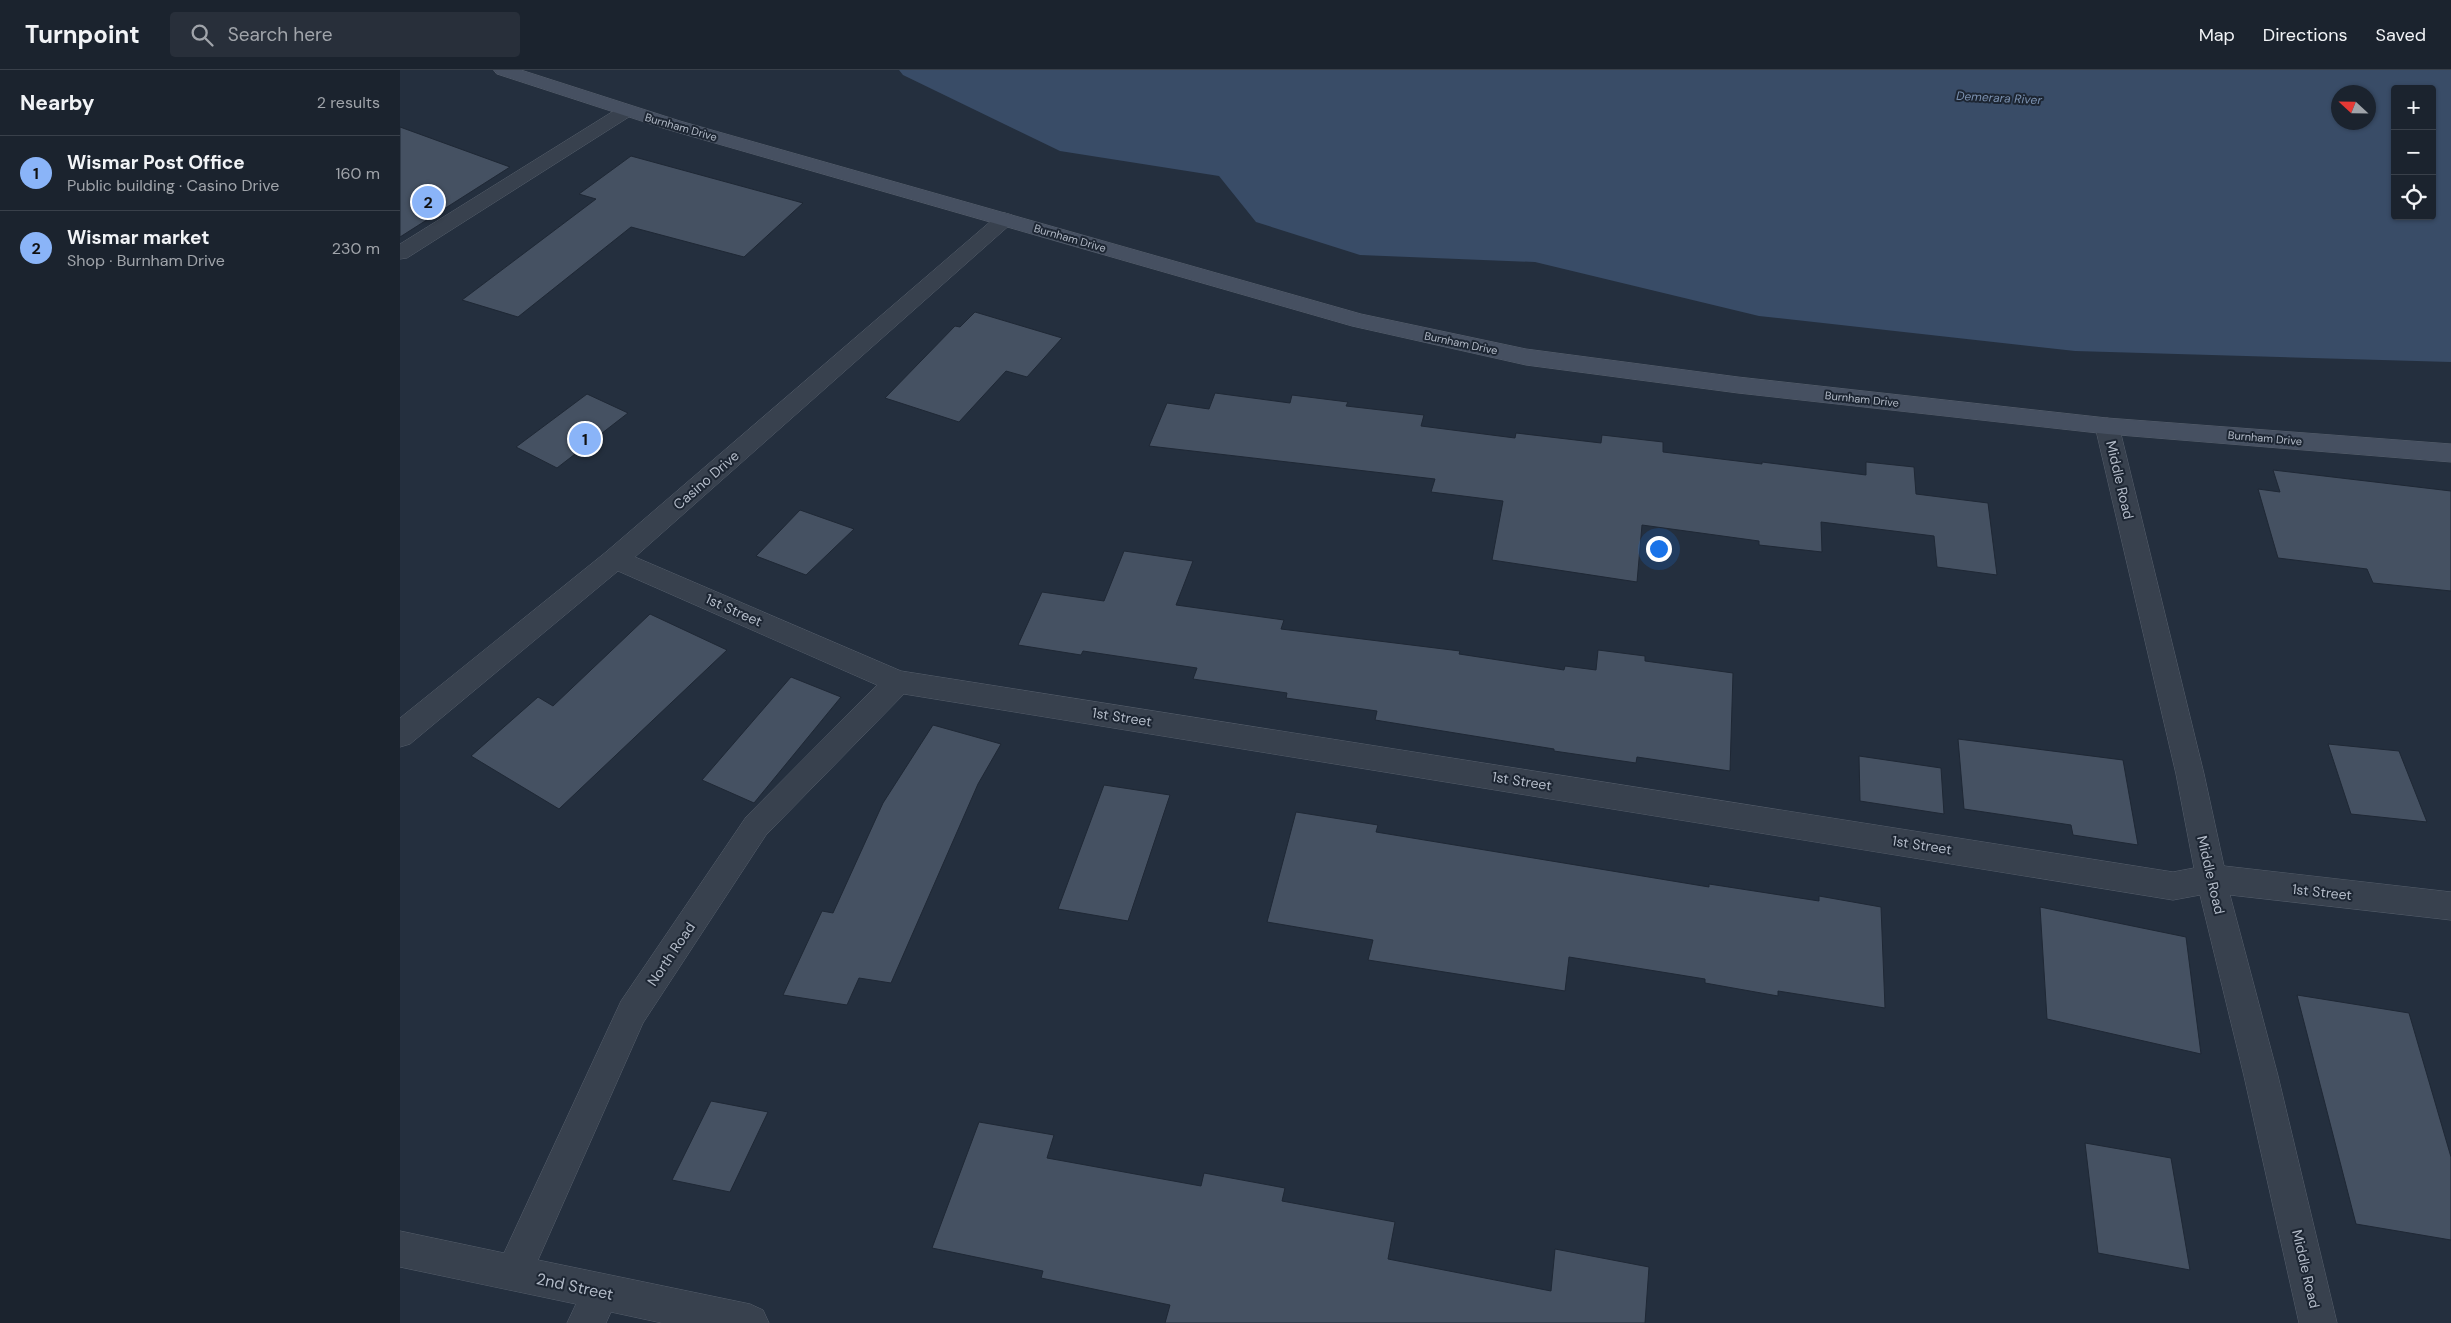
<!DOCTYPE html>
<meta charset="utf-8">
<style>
:root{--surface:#1b232e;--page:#282f3a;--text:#f1f3f6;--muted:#a0a4aa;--line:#39404a;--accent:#8ab4f8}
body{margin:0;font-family:"DM Sans",sans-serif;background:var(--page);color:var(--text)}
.controls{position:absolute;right:15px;top:15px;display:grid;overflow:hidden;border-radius:5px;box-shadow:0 1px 4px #0004}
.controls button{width:45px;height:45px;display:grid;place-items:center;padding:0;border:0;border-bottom:1px solid var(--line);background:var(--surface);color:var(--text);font:25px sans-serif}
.compass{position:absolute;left:1931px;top:15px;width:45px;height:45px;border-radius:50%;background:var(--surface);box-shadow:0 1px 4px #0004;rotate:292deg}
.you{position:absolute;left:1258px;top:478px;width:18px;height:18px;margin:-12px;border:4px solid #fff;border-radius:50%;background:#1a73e8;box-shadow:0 0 0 8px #1a73e833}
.badge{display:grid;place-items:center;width:32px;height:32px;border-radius:50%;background:var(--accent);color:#111;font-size:16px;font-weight:700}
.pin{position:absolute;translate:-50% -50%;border:2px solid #fff;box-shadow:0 1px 5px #0006}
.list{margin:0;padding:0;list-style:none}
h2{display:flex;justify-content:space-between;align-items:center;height:65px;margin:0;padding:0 20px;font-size:21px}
h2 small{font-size:16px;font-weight:400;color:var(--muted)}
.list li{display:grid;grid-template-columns:32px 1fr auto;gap:15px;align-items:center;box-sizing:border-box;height:75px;padding:0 20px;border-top:1px solid var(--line)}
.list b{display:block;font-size:19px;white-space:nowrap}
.list p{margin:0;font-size:16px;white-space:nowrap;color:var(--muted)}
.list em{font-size:16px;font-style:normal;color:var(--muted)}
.icon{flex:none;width:28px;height:28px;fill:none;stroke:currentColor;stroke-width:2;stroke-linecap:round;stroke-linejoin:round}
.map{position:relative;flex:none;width:2051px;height:1253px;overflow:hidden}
header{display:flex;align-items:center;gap:30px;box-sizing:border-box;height:70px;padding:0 25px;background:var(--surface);border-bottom:1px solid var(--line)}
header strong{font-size:24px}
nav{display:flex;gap:28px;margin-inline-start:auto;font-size:18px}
.search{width:350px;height:45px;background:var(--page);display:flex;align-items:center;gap:12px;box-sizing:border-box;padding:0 18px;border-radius:5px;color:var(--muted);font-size:19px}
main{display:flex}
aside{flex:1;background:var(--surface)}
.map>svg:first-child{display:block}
</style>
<header>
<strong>Turnpoint</strong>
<div class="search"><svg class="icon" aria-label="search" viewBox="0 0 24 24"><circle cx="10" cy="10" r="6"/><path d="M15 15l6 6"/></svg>Search here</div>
<nav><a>Map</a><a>Directions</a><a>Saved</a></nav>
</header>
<main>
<aside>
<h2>Nearby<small>2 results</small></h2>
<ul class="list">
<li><span class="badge">1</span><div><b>Wismar Post Office</b><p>Public building · Casino Drive</p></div><em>160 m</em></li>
<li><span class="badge">2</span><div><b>Wismar market</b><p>Shop · Burnham Drive</p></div><em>230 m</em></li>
</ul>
</aside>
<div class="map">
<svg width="2051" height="1253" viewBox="0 0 2051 1253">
<rect width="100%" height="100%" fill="#242f3e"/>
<path fill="#394c67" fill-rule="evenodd" d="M499,0H2051V292L1675,281L1359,246L1135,192L960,185L856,152L819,106L660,81L503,5ZM1995,19H2032V146H1995ZM1938,22H1968V52H1938Z"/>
<g fill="#455162" stroke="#1f2835">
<polygon points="0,57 110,97 0,167"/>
<polygon points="231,86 403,133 344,187 231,157 118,247 62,230 196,129 179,124"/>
<polygon points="575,242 662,268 627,307 606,301 559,352 485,328 555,256 560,257"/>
<polygon points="815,323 890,333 892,325 948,332 946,336 1024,345 1021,356 1115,368 1116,363 1201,373 1202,365 1263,372 1263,382 1362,394 1362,392 1466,405 1466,392 1514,397 1516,424 1588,433 1597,505 1537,497 1534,466 1421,452 1422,482 1359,475 1359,471 1242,455 1237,512 1092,490 1103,431 1031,422 1035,409 749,376 767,333 809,339"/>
<polygon points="187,324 228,343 157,398 116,377"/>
<polygon points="1873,400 2051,421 2051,521 1973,513 1967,499 1878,488 1858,419 1880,422"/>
<polygon points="400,440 454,459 406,505 356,486"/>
<polygon points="724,481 793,491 776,535 884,550 881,559 1060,581 1059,584 1164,600 1165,596 1196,600 1198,580 1245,586 1245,591 1333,603 1330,701 1237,687 1236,693 1154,681 1154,679 975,650 977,641 886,628 887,623 793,609 797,598 683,581 681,585 618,575 642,522 704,531"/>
<polygon points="250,544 327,580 159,739 71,686 138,627 153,636"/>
<polygon points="391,607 441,627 354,733 302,710"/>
<polygon points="533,655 601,674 578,714 491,913 459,908 447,935 383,925 422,841 433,843 483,733"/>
<polygon points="1558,669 1723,690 1738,775 1673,765 1671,755 1564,739"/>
<polygon points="1928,674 1999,681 2027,752 1951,744"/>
<polygon points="1459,686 1541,698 1544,744 1460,731"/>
<polygon points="704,715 770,725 728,851 658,839"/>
<polygon points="896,742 978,755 976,762 1309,817 1309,814 1419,831 1419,826 1481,837 1485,938 1378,921 1378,926 1305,913 1305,909 1169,887 1165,921 968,890 973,870 867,852"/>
<polygon points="1640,837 1786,867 1801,984 1647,949"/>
<polygon points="1897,925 2009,943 2051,1087 2051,1170 1956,1154"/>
<polygon points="311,1031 368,1042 330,1122 272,1110"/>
<polygon points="579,1052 654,1065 647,1088 801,1116 804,1103 885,1118 882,1131 995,1152 988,1189 1151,1221 1155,1179 1249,1197 1245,1253 765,1253 770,1235 641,1208 643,1201 532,1178"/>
<polygon points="1685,1073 1771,1088 1790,1200 1698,1183"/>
</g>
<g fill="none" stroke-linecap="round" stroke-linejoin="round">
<g stroke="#565f6c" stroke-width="1">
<g id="street">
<polygon points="226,36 232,37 235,41 232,45 7,188 0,189 0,174 220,37"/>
<polygon points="605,143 612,145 615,149 612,153 235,487 501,601 1773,802 1794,798 1776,704 1695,356 1699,350 1707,348 1715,350 1719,356 1804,704 1824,796 2051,822 2051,850 1830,825 1878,1006 1937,1253 1899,1253 1844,1006 1800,825 1773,830 504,624 366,765 243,953 138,1190 350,1234 363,1240 369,1253 262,1253 211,1242 206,1253 167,1253 176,1234 0,1197 0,1161 104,1183 221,931 346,747 477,615 218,501 10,674 0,677 0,648 206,482 598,145"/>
</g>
</g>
<g stroke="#565f6c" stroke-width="1">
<polygon id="secondary" points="94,0 121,0 280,51 961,244 1126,279 1338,307 1707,348 2051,374 2051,392 1707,364 1338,323 1126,295 952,256 266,59 97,4"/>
</g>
<use href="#street" fill="#38414e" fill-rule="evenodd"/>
<use href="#secondary" fill="#465061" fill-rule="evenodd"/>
</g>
<g text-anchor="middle" stroke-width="4" stroke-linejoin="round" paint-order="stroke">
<g font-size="11" fill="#b4bcc9" stroke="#1d2633">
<text transform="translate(281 57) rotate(16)" y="4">Burnham Drive</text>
<text transform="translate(670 168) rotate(16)" y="4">Burnham Drive</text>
<text transform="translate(1061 273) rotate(12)" y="4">Burnham Drive</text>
<text transform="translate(1462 329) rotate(6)" y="4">Burnham Drive</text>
<text transform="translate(1865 368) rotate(5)" y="4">Burnham Drive</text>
</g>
<g font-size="12" font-style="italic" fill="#7c92b1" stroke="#1d2633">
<text transform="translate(1599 28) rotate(3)" y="4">Demerara River</text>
</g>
<g font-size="14" fill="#b4bcc9" stroke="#1d2633">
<text transform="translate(306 410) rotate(-41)" y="5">Casino Drive</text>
<text transform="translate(1720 410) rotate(77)" y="5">Middle Road</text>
<text transform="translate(334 540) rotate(24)" y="5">1st Street</text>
<text transform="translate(722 647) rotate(9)" y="5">1st Street</text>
<text transform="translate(1122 711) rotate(9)" y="5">1st Street</text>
<text transform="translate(1522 775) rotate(9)" y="5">1st Street</text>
<text transform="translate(1811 805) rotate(77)" y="5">Middle Road</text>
<text transform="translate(1922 822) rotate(6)" y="5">1st Street</text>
<text transform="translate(271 884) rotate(-56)" y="5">North Road</text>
<text transform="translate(1906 1199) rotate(77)" y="5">Middle Road</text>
</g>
<g font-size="16" fill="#b4bcc9" stroke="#1d2633">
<text transform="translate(175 1216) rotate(12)" y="6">2nd Street</text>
</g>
</g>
</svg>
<div class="controls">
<button>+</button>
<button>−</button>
<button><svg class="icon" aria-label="locate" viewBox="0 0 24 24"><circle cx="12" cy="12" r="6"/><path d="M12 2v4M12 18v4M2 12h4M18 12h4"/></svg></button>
</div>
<svg class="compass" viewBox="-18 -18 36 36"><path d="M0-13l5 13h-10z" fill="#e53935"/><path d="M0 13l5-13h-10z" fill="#a0a4aa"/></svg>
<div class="you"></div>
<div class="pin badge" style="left:185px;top:369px">1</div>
<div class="pin badge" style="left:28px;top:132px">2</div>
</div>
</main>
